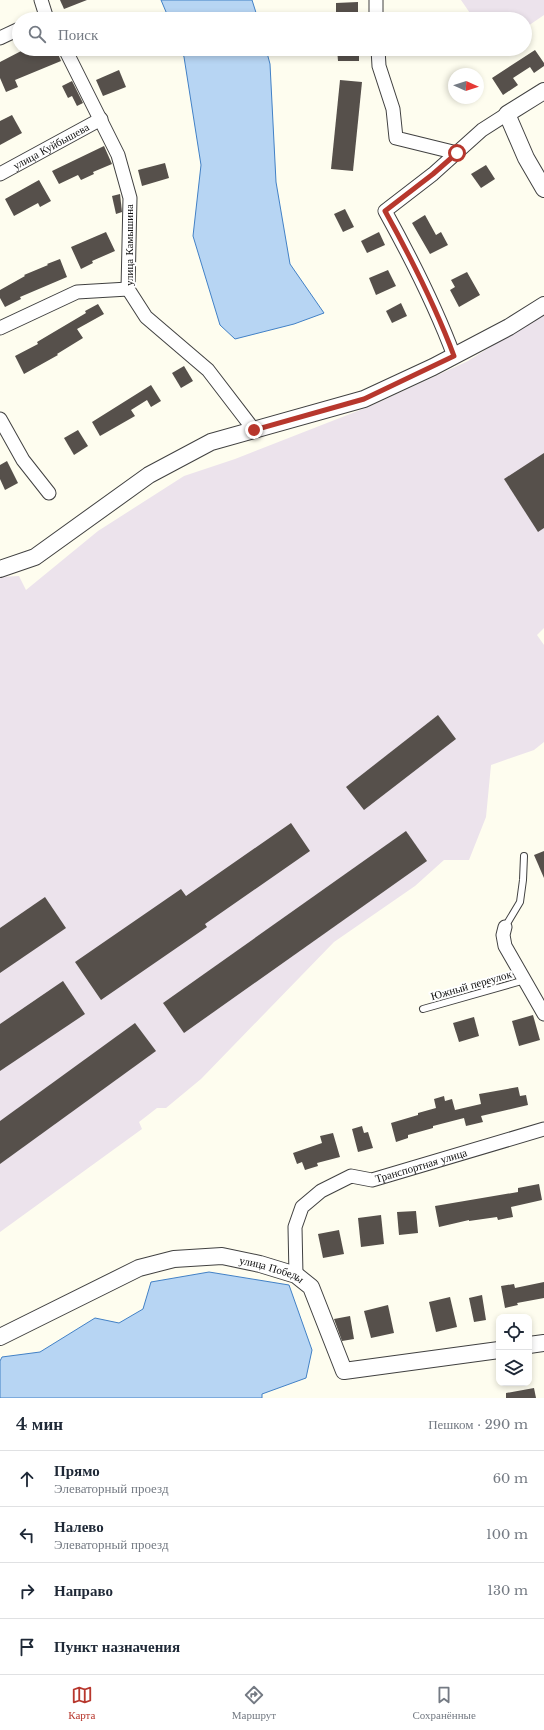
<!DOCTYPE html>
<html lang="ru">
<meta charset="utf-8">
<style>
:root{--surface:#fff;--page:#f6f6f7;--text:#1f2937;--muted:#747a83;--line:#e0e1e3;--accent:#b7372d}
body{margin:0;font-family:"Libre Baskerville",serif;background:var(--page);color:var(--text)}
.controls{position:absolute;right:12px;bottom:12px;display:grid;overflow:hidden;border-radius:8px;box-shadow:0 2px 6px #0003}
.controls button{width:36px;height:36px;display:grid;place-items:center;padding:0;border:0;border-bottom:1px solid var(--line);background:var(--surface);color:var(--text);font:20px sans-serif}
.compass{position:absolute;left:448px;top:68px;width:36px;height:36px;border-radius:50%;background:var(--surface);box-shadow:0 2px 6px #0003;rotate:93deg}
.stop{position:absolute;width:12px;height:12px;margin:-9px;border:3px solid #b7372d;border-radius:50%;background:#fff}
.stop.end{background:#b7372d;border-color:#fff;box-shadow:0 1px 4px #0008}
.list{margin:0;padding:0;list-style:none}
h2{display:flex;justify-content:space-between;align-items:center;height:52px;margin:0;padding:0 16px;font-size:17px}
h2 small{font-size:13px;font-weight:400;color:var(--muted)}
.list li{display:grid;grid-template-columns:26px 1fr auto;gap:12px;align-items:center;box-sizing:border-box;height:56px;padding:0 16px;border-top:1px solid var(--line)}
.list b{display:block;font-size:15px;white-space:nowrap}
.list p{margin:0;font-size:13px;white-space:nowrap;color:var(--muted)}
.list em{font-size:13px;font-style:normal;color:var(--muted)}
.icon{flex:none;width:22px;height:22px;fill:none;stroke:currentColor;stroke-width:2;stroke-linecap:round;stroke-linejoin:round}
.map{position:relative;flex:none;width:544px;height:1398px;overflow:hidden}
.search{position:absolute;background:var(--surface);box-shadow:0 2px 6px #0003;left:12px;right:12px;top:12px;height:44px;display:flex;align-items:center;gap:10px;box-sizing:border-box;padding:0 14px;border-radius:22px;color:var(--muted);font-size:15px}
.sheet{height:276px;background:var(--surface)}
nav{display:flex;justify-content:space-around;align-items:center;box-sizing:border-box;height:56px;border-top:1px solid var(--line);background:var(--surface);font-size:11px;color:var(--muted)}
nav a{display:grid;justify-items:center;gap:2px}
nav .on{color:var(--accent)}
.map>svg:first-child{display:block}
</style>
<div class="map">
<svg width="544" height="1398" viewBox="0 0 544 1398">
<rect width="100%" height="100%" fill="#fefdef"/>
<g fill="#ece3ec">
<polygon points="461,0 544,0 544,15 525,28 525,19 474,19"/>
<polygon points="544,313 544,628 537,635 544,645 544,742 534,750 491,765 486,817 469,860 444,860 415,886 334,942 201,1079 166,1108 157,1108 139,1122 142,1129 0,1232 0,577 19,576 26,590 98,531 184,476 235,459 373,405 468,361"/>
</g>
<g fill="#b7d5f3" stroke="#4281c6">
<polygon points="161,0 252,0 258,19 169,19"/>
<polygon points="181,49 266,49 270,64 276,182 290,264 324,313 294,324 235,339 220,325 193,236 201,165 184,57"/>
<polygon points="209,1272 289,1285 312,1350 306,1378 262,1394 262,1398 0,1398 0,1361 2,1357 40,1352 95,1318 119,1323 143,1309 151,1282"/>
</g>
<g fill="#56504b">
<polygon points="60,0 87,0 64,9"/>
<polygon points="358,2 358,19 336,19 336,3"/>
<polygon points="25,49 56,49 61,61 15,80 18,87 6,92 0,78 0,62"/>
<polygon points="337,49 359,49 359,61 338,61"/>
<polygon points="535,50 544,63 544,66 534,73 530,67 513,78 518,85 503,95 492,78"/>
<polygon points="119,70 126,87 103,96 96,80"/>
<polygon points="340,80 362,82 353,171 331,169"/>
<polygon points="72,81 83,103 77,106 72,96 68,98 62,86"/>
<polygon points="12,115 22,133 0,145 0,121"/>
<polygon points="104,146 112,164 93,172 94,174 81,180 78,175 59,184 52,171"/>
<polygon points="165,163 169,178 142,186 138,170"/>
<polygon points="486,165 495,179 481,188 471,174"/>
<polygon points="39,180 51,201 40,207 38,203 14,216 5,199"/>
<polygon points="120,194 122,212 116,214 112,196"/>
<polygon points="345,209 354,227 343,232 334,214"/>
<polygon points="425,215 436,235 441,232 448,245 430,254 412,223"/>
<polygon points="106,232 115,251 92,261 93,263 81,269 71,247"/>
<polygon points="379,232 385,245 367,253 361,241"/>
<polygon points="60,259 67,277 20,297 21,299 5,307 0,298 0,290 25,276 24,275 48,265 47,264"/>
<polygon points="388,270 396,286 376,295 369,278"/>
<polygon points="467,272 480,295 459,307 450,290 455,287 451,280"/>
<polygon points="401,303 407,316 392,323 386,311"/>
<polygon points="98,304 104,314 77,329 83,338 57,354 58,355 24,374 15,356 38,344 37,342 86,313 85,311"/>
<polygon points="184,366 193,381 181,388 172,373"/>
<polygon points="151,385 161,401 151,407 147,400 131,410 135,416 100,436 92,422"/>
<polygon points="78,430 88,446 74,455 64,438"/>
<polygon points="544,453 544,528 538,532 504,479"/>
<polygon points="7,461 18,483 5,490 0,479 0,465"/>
<polygon points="438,715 456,739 364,810 346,787"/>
<polygon points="291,823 310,851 205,924 207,927 101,1000 75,962 181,889 186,896"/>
<polygon points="406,831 427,861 184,1033 163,1003"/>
<polygon points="544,851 544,878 534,855"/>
<polygon points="45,897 66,928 0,973 0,928"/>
<polygon points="63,981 85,1014 0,1071 0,1024"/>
<polygon points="533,1015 540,1040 519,1046 512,1021"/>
<polygon points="474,1017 479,1036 459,1042 453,1023"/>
<polygon points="135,1023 156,1051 0,1164 0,1121"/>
<polygon points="518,1087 520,1096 526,1095 528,1105 481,1116 483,1122 466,1126 464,1118 433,1126 433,1128 408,1135 408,1138 396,1142 391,1123 418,1115 418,1113 436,1108 434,1099 444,1096 445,1101 452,1099 455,1110 481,1104 479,1094"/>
<polygon points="362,1126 364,1133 368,1132 373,1148 358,1152 352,1129"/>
<polygon points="333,1133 340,1157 317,1163 318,1166 305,1170 302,1162 297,1164 293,1153 322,1143 320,1136"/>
<polygon points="539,1184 542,1200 511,1207 513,1217 498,1220 497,1217 469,1221 469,1220 439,1227 435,1206 518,1192 518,1188"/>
<polygon points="416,1211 418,1233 399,1235 397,1212"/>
<polygon points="381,1215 384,1244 361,1247 358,1218"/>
<polygon points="339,1230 344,1254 323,1258 318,1234"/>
<polygon points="544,1282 544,1298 517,1303 518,1305 505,1308 501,1286 514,1284 515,1288"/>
<polygon points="482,1295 486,1320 474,1322 469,1298"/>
<polygon points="450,1297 457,1327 436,1332 429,1302"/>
<polygon points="388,1305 394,1333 371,1338 364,1311"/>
<polygon points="350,1316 354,1339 342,1341 334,1319"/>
<polygon points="534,1388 536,1398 506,1398 506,1393"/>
</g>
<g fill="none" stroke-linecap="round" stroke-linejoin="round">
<g stroke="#414141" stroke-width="8">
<g id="service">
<polyline points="505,927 520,902 523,880 524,856"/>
<polyline points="423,1009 525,980"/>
</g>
</g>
<g stroke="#414141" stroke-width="15">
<g id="minor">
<polyline points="41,0 47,19"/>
<polyline points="376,0 376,19"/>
<polyline points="0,38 19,29"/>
<polyline points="65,49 118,155 130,198 128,289 146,317 208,370 254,430"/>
<polyline points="378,49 379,66 393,109 396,138 457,153"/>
<path id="s1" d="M0,174L101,119"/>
<polyline points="0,328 77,292 128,289"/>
<path d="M454,356C435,305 411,258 385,211L433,174L482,130L507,114"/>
<polyline points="0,419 23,460 49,493"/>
<polyline points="505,927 503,935 505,946 544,1014"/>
<path id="s2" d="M296,1275L295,1227L302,1207L321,1191L351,1176L372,1180L544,1129"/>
</g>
</g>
<g stroke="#414141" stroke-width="18">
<g id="tertiary">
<polyline points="544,91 507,114 526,158 544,189"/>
<polyline points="0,569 35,557 149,475 211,442 364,399 433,367 509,327 544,305"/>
<path id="s3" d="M0,1337L139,1268L174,1259L222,1256L260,1264L296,1275L311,1287L344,1371L499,1350"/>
<polyline points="529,1345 544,1343"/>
</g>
</g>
<use href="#service" stroke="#fff" stroke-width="6"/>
<use href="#minor" stroke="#fff" stroke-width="13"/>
<use href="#tertiary" stroke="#fff" stroke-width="16"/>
</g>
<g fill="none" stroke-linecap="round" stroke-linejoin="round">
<path stroke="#b7372d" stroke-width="5" d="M254,430L364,399L454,356C435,305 411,258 385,211L433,174L457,153"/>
</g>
<g text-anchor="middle" stroke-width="4" stroke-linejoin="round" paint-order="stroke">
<g font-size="11" fill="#0e0e0e" stroke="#fff">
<text dy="4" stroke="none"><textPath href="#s1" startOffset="58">улица Куйбышева</textPath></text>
<text transform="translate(129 245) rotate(-90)" y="4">улица Камышина</text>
<text transform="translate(471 985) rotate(-16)" y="4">Южный переулок</text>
<text dy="4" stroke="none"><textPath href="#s2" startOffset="200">Транспортная улица</textPath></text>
<text dy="4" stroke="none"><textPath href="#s3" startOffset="291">улица Победы</textPath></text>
</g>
</g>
</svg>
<div class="controls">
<button><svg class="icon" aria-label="locate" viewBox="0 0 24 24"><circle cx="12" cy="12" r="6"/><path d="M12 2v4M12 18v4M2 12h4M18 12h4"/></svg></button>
<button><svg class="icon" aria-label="layers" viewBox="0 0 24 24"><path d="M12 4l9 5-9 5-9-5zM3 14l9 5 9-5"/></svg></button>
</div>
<svg class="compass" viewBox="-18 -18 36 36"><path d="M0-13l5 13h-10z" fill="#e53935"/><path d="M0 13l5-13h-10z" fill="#747a83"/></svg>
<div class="stop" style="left:457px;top:153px"></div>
<div class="stop end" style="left:254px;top:430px"></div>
<div class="search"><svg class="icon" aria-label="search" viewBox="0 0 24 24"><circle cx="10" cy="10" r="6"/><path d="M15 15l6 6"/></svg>Поиск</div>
</div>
<section class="sheet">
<h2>4 мин<small>Пешком · 290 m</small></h2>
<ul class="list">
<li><svg class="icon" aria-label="ahead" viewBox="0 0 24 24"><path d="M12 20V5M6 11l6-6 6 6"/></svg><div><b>Прямо</b><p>Элеваторный проезд</p></div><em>60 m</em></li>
<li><svg class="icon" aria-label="left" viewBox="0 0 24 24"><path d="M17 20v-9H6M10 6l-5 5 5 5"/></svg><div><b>Налево</b><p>Элеваторный проезд</p></div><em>100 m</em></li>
<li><svg class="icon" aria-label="right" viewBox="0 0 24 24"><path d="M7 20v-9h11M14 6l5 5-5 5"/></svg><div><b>Направо</b></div><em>130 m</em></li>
<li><svg class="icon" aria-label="arrive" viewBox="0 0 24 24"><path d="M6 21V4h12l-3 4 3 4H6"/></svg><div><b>Пункт назначения</b></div></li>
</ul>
</section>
<nav>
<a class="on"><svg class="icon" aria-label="map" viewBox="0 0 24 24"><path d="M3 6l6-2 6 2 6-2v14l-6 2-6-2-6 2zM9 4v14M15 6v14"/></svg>Карта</a>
<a><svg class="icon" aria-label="directions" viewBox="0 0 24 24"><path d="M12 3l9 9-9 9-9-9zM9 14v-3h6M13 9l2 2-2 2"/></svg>Маршрут</a>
<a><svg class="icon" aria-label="saved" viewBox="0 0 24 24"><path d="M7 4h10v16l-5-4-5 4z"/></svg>Сохранённые</a>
</nav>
